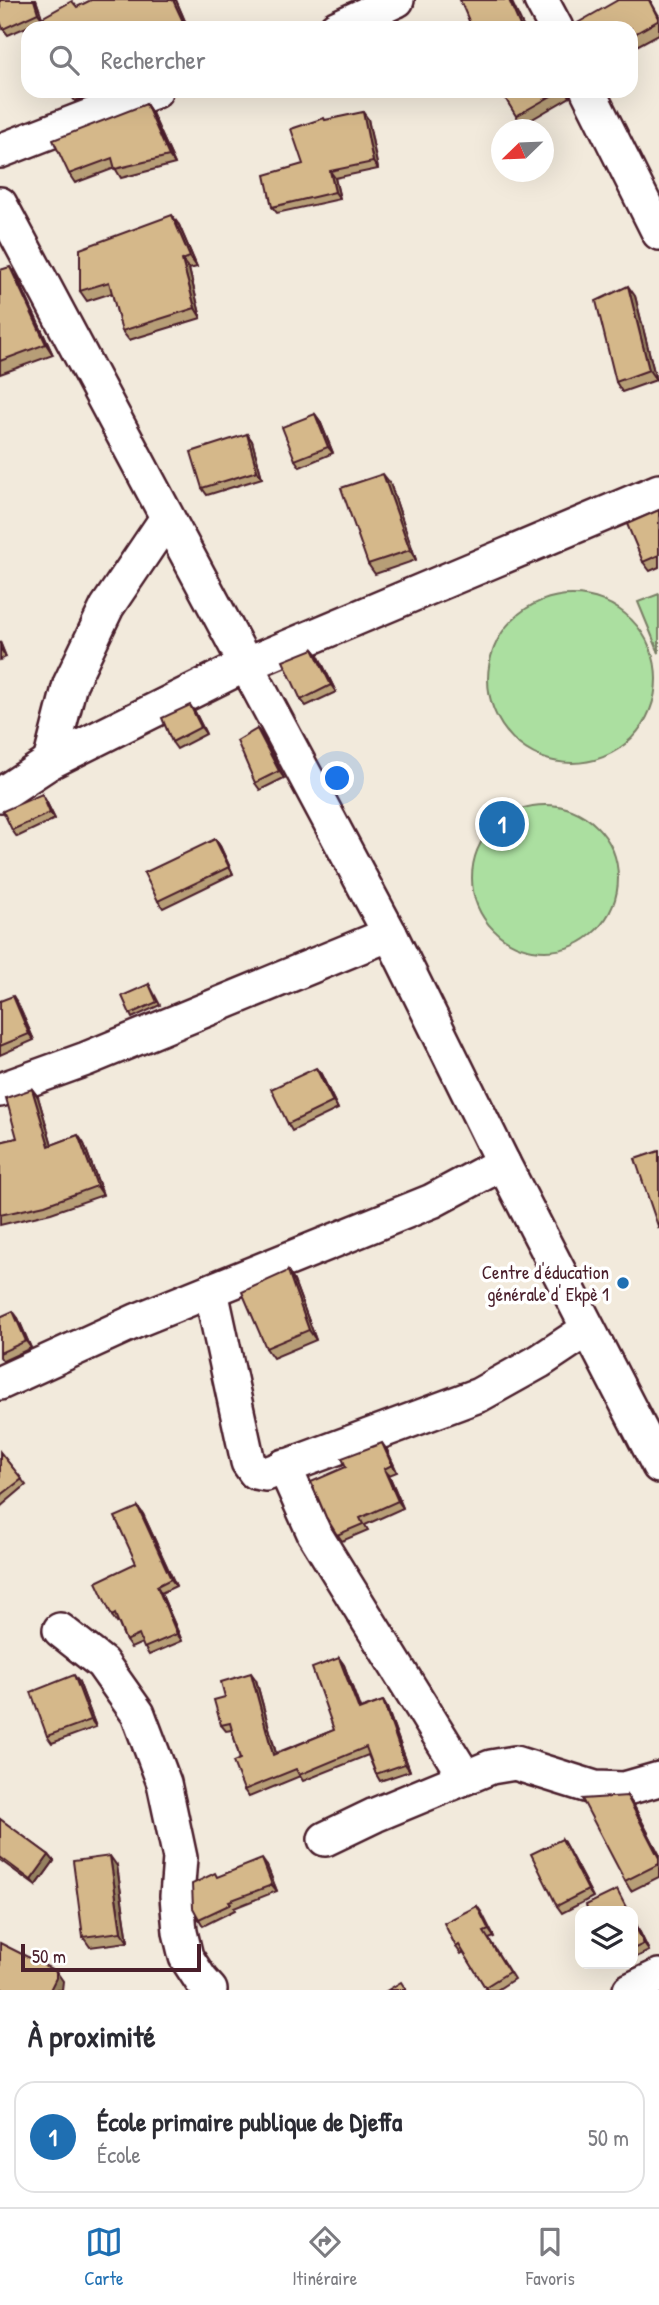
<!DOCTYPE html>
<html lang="fr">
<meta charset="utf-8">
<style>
:root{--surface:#fff;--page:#f2f2f3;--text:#2b2b33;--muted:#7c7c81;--line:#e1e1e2;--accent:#1f6fb2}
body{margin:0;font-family:"Patrick Hand",sans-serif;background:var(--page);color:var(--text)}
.controls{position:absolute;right:21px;bottom:21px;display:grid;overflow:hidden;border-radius:14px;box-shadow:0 7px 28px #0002}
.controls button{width:63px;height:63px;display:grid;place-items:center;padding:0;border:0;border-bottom:2px solid var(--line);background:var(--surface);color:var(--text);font:35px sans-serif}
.compass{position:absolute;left:491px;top:119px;width:63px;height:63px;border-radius:50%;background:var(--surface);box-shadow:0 7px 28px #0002;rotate:247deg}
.scale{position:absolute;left:21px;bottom:18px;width:180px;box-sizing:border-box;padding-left:7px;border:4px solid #4a1f2b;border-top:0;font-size:19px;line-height:24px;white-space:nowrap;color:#4a1f2b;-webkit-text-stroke:5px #fff;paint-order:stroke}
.you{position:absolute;left:338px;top:779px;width:24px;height:24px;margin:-18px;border:5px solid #fff;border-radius:50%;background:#1a73e8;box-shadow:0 0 0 10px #1a73e833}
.badge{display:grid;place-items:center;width:46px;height:46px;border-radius:50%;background:var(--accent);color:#fff;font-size:23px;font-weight:700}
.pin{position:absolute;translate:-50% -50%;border:4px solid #fff;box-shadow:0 2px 7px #0006}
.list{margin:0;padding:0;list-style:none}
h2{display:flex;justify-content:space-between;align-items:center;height:91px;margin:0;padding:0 28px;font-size:30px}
h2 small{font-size:23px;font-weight:400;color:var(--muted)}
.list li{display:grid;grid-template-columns:46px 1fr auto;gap:21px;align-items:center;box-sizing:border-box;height:112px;margin:0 14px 14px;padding:0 14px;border:2px solid var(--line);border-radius:21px}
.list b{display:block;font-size:26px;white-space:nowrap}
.list p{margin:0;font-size:23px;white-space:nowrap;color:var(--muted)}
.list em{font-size:23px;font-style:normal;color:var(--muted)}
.icon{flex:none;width:38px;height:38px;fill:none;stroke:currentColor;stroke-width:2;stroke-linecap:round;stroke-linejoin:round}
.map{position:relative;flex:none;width:659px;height:1990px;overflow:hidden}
.search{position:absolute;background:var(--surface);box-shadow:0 7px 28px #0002;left:21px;right:21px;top:21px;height:77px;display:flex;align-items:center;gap:18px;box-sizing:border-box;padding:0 24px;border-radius:21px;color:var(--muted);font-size:26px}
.sheet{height:217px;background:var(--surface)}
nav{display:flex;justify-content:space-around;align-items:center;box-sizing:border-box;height:98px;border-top:2px solid var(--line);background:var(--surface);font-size:19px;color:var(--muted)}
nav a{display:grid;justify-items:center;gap:4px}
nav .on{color:var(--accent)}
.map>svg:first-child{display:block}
</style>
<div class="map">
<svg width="659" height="1990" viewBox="0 0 659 1990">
<rect width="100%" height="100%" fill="#f2eadc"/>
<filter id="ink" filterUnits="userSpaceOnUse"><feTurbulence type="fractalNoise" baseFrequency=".0143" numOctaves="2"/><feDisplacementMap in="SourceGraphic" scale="14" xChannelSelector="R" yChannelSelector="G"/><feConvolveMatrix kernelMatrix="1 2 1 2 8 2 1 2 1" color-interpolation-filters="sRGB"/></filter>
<g filter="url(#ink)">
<g fill="#abdfa0" stroke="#7a7f66" stroke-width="2">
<polygon points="659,594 659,653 638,602"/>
<circle cx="572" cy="679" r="84"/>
<circle cx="545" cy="878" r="73"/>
</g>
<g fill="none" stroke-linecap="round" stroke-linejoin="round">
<g stroke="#4a1f2b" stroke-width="38">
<g id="minor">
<polyline points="541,0 556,28"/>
<polyline points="336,28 397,0"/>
<polyline points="588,91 659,233"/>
<polyline points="0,151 155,91"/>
<polyline points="0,204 390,934 503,1163 659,1466"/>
<polyline points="50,762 70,684 107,607 167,518"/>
<polyline points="0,795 50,762 245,665 659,491"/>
<polyline points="0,1090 86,1059 390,934"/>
<polyline points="211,1291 248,1462 255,1472 266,1474 479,1395 540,1361 588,1329"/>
<polyline points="0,1383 138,1320 432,1201 503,1163"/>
<polyline points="284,1466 314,1533 465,1777"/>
<polyline points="60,1630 102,1663 138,1714 164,1783 180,1858 177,1896 180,1932 186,1957 201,1980 210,1990"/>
<polyline points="325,1839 375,1815 491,1767 515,1763 595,1788 624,1789 659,1779"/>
<polyline points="630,1990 659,1976"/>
</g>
</g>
<use href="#minor" stroke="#fff" stroke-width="33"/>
</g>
<g fill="#b79e77" stroke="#4a1f2b" stroke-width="2">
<polygon points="0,0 36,0 42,18 77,7 176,0 188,28 41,28 38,22 8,35 3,29"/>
<polygon points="659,16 659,34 631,49 631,28"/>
<polygon points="68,91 102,91 75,101"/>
<polygon points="501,91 567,91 570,97 522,125"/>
<polygon points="146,104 152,113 175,164 121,178 115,168 75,183 69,174"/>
<polygon points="368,119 378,169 335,178 340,199 277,213 272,207 303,164 325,120"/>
<polygon points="179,225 197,267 189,269 201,318 129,340 122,331 112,293 87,301 80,291"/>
<polygon points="0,270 17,277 53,355 0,374"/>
<polygon points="635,296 656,380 622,392 616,382"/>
<polygon points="315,414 320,421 333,453 300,467 295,460"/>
<polygon points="247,434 252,441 262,478 207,495 202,488"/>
<polygon points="390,483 416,560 375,574 368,564"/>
<polygon points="659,510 659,567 650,571 643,562"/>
<polygon points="0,642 6,657 0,660"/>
<polygon points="313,649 318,655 336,692 306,706 301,700"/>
<polygon points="195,712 206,734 177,749 172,742"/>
<polygon points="257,729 262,735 284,778 260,790 255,783"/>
<polygon points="42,794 46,801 55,819 17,837 12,830"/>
<polygon points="215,839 220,846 233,874 163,908 158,901"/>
<polygon points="149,984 160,1005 132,1018 130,1014"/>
<polygon points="0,1001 17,1002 34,1040 0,1055"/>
<polygon points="321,1074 338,1109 292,1131 288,1124"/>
<polygon points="32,1089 38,1097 52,1145 78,1135 84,1144 103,1195 51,1213 0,1225 0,1142 17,1138"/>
<polygon points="288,1271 294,1281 316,1340 273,1358 266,1348"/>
<polygon points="0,1317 18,1318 31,1348 3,1361 0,1357"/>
<polygon points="387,1450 397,1472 389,1475 403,1508 365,1525 368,1530 342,1541 326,1517"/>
<polygon points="0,1452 26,1485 0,1507"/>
<polygon points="138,1507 143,1514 176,1586 161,1593 182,1641 149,1655 142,1643 131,1648 126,1641 118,1622 117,1623 112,1616 136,1563"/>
<polygon points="339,1658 344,1665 360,1709 383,1701 387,1708 410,1771 380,1781 376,1774 368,1755 303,1781 300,1776 249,1797 244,1790 240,1759 232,1730 226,1731 221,1725 225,1697 256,1680 276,1753 334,1730"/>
<polygon points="79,1682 96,1727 52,1743 47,1736"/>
<polygon points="627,1796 634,1806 659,1854 659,1877 631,1891 625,1881"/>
<polygon points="0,1819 49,1855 54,1861 36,1886 0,1860"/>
<polygon points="562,1839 566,1846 593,1897 562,1913 557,1906"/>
<polygon points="117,1866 128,1942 90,1947 83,1937"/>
<polygon points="267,1866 277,1891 234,1908 235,1910 203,1926 199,1919 218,1877"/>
<polygon points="477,1906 494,1937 489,1939 514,1979 497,1990 487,1990 464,1952 461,1954 456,1947"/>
<polygon points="633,1918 649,1951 633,1959"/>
</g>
<g fill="#958161" stroke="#4a1f2b" stroke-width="2">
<polygon points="34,0 36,0 43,20 38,13"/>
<polygon points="173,0 176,0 188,28 186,28"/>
<polygon points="509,0 511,0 524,28 521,28"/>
<polygon points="649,0 650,0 659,16 659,19"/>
<polygon points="146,104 152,113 175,164 169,156"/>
<polygon points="363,112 368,119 378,169 373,162"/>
<polygon points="330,171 335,178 340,199 335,192"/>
<polygon points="172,215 179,225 197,267 190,257"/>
<polygon points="182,260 189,269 201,318 195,308"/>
<polygon points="10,267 17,277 53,355 46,344"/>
<polygon points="628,286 635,296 656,380 649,370"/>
<polygon points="315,414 320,421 333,453 328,447"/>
<polygon points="247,434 252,441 262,478 257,471"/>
<polygon points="383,474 390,483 416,560 410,550"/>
<polygon points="0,642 6,657 0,648"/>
<polygon points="313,649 318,655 336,692 331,685"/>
<polygon points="190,705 195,712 206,734 201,727"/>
<polygon points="257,729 262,735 284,778 279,771"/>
<polygon points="42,794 46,801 55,819 50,813"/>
<polygon points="215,839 220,846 233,874 229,867"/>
<polygon points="13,996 17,1002 34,1040 29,1034"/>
<polygon points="316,1068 321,1074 338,1109 333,1102"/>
<polygon points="32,1089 38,1097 55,1155 49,1146"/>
<polygon points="78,1135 84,1144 103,1195 97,1186"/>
<polygon points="288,1271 294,1281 316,1340 309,1330"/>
<polygon points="13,1311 18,1318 31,1348 26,1341"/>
<polygon points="382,1443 387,1450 397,1472 392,1465"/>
<polygon points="384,1469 389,1475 403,1508 398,1501"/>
<polygon points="138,1507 143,1514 176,1586 171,1579"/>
<polygon points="157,1586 161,1593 182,1641 177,1634"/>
<polygon points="339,1658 344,1665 363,1716 359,1710"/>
<polygon points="251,1673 256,1680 278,1761 273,1755"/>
<polygon points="74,1675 79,1682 96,1727 91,1720"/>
<polygon points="383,1701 387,1708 410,1771 405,1764"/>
<polygon points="627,1796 634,1806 659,1854 659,1858"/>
<polygon points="562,1839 566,1846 593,1897 588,1890"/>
<polygon points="49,1855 54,1861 36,1886 31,1880"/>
<polygon points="110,1856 117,1866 128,1942 121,1932"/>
<polygon points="262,1859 267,1866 277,1891 272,1885"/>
<polygon points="477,1906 482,1913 494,1937 489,1930"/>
<polygon points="633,1918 649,1951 644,1944 633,1921"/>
<polygon points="56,1971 63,1981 62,1990 50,1990"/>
</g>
<g fill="#d5b88a" stroke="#4a1f2b" stroke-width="2">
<polygon points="0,0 34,0 38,13 3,29 0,21"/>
<polygon points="91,0 173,0 186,28 41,28 38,20 72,1 77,7"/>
<polygon points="460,0 509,0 521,28 472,28"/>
<polygon points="618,0 649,0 659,20 631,36 631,28 576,28 574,25"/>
<polygon points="501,91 560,91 516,116"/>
<polygon points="146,104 169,156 115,169 112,158 69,174 53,140"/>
<polygon points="363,112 373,162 330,171 335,192 272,207 265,175 303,164 291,129 324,118 325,120"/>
<polygon points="172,215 190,257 182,260 195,308 122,331 109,282 80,291 80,249"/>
<polygon points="10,267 46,344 0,361 0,270"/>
<polygon points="628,286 649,370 616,382 596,301"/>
<polygon points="315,414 328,447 295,460 282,427"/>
<polygon points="247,434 257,471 202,488 191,452"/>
<polygon points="383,474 410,550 368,564 341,488"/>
<polygon points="659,510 659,555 643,562 627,524"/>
<polygon points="313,649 331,685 301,700 283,661"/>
<polygon points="190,705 201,727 172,742 162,718"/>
<polygon points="257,729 279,771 255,783 237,741"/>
<polygon points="42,794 50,813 12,830 3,811"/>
<polygon points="215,839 229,867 158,901 144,873"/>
<polygon points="149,984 157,1002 130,1014 122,996"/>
<polygon points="13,996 29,1034 0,1046 0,1001"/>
<polygon points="316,1068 333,1102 288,1124 271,1089"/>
<polygon points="32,1089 49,1146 78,1135 97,1186 45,1205 0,1215 0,1142 17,1138 6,1098"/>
<polygon points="659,1151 659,1229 635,1159"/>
<polygon points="288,1271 309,1330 266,1348 242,1292"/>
<polygon points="13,1311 26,1341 0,1353 0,1317"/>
<polygon points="382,1443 392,1465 384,1469 398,1501 360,1518 363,1524 337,1535 326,1517 311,1482 346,1467 342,1458"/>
<polygon points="0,1452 22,1479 0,1496"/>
<polygon points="138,1507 171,1579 157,1586 177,1634 144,1648 139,1635 126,1641 115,1614 112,1616 96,1582 136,1563 115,1517"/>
<polygon points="339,1658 359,1710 383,1701 405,1764 376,1774 366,1747 299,1775 296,1769 244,1790 233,1762 240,1759 230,1723 221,1725 214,1700 225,1697 221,1682 251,1673 273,1755 334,1730 312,1668"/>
<polygon points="74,1675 91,1720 47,1736 31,1692"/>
<polygon points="627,1796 659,1858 659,1864 625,1881 582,1799"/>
<polygon points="0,1819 49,1855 31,1880 0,1857"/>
<polygon points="562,1839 588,1890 557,1906 531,1854"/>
<polygon points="110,1856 121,1932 83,1937 73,1861"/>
<polygon points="262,1859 272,1885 229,1901 231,1904 199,1919 193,1908 192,1884 215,1873 217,1877"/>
<polygon points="617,1890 628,1911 588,1911 586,1905"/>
<polygon points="477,1906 489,1930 484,1932 509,1972 485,1987 459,1945 456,1947 444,1923"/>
<polygon points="633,1921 644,1944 633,1949"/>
<polygon points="0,1943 56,1971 56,1978 50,1990 4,1990 0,1988"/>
<polygon points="401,1982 406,1990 388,1990"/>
</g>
</g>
<circle fill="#1f6fb2" stroke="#fff" stroke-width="2.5" cx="623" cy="1283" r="7"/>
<g text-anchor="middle" stroke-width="7" stroke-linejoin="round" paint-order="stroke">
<g font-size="19" fill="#4a1f2b" stroke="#fff" text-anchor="end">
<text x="609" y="1279">Centre d'éducation<tspan x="609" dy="22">générale d' Ekpè 1</tspan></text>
</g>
</g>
</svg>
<div class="controls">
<button><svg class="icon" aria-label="layers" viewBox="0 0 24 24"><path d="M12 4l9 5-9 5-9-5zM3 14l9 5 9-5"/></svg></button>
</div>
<svg class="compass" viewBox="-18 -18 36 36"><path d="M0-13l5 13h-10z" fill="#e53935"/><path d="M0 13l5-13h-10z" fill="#7c7c81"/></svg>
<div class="scale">50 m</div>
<div class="you"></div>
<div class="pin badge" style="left:502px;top:824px">1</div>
<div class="search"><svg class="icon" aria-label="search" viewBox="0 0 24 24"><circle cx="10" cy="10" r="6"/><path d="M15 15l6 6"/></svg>Rechercher</div>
</div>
<section class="sheet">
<h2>À proximité<small></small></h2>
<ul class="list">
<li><span class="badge">1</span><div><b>École primaire publique de Djeffa</b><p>École</p></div><em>50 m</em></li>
</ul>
</section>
<nav>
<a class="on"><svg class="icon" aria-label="map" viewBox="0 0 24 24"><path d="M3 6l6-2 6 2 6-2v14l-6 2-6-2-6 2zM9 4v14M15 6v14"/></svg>Carte</a>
<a><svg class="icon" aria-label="directions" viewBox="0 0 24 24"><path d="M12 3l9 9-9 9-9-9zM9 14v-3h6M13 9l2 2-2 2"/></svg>Itinéraire</a>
<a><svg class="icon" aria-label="saved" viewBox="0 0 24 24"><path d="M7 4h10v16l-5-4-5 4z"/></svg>Favoris</a>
</nav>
